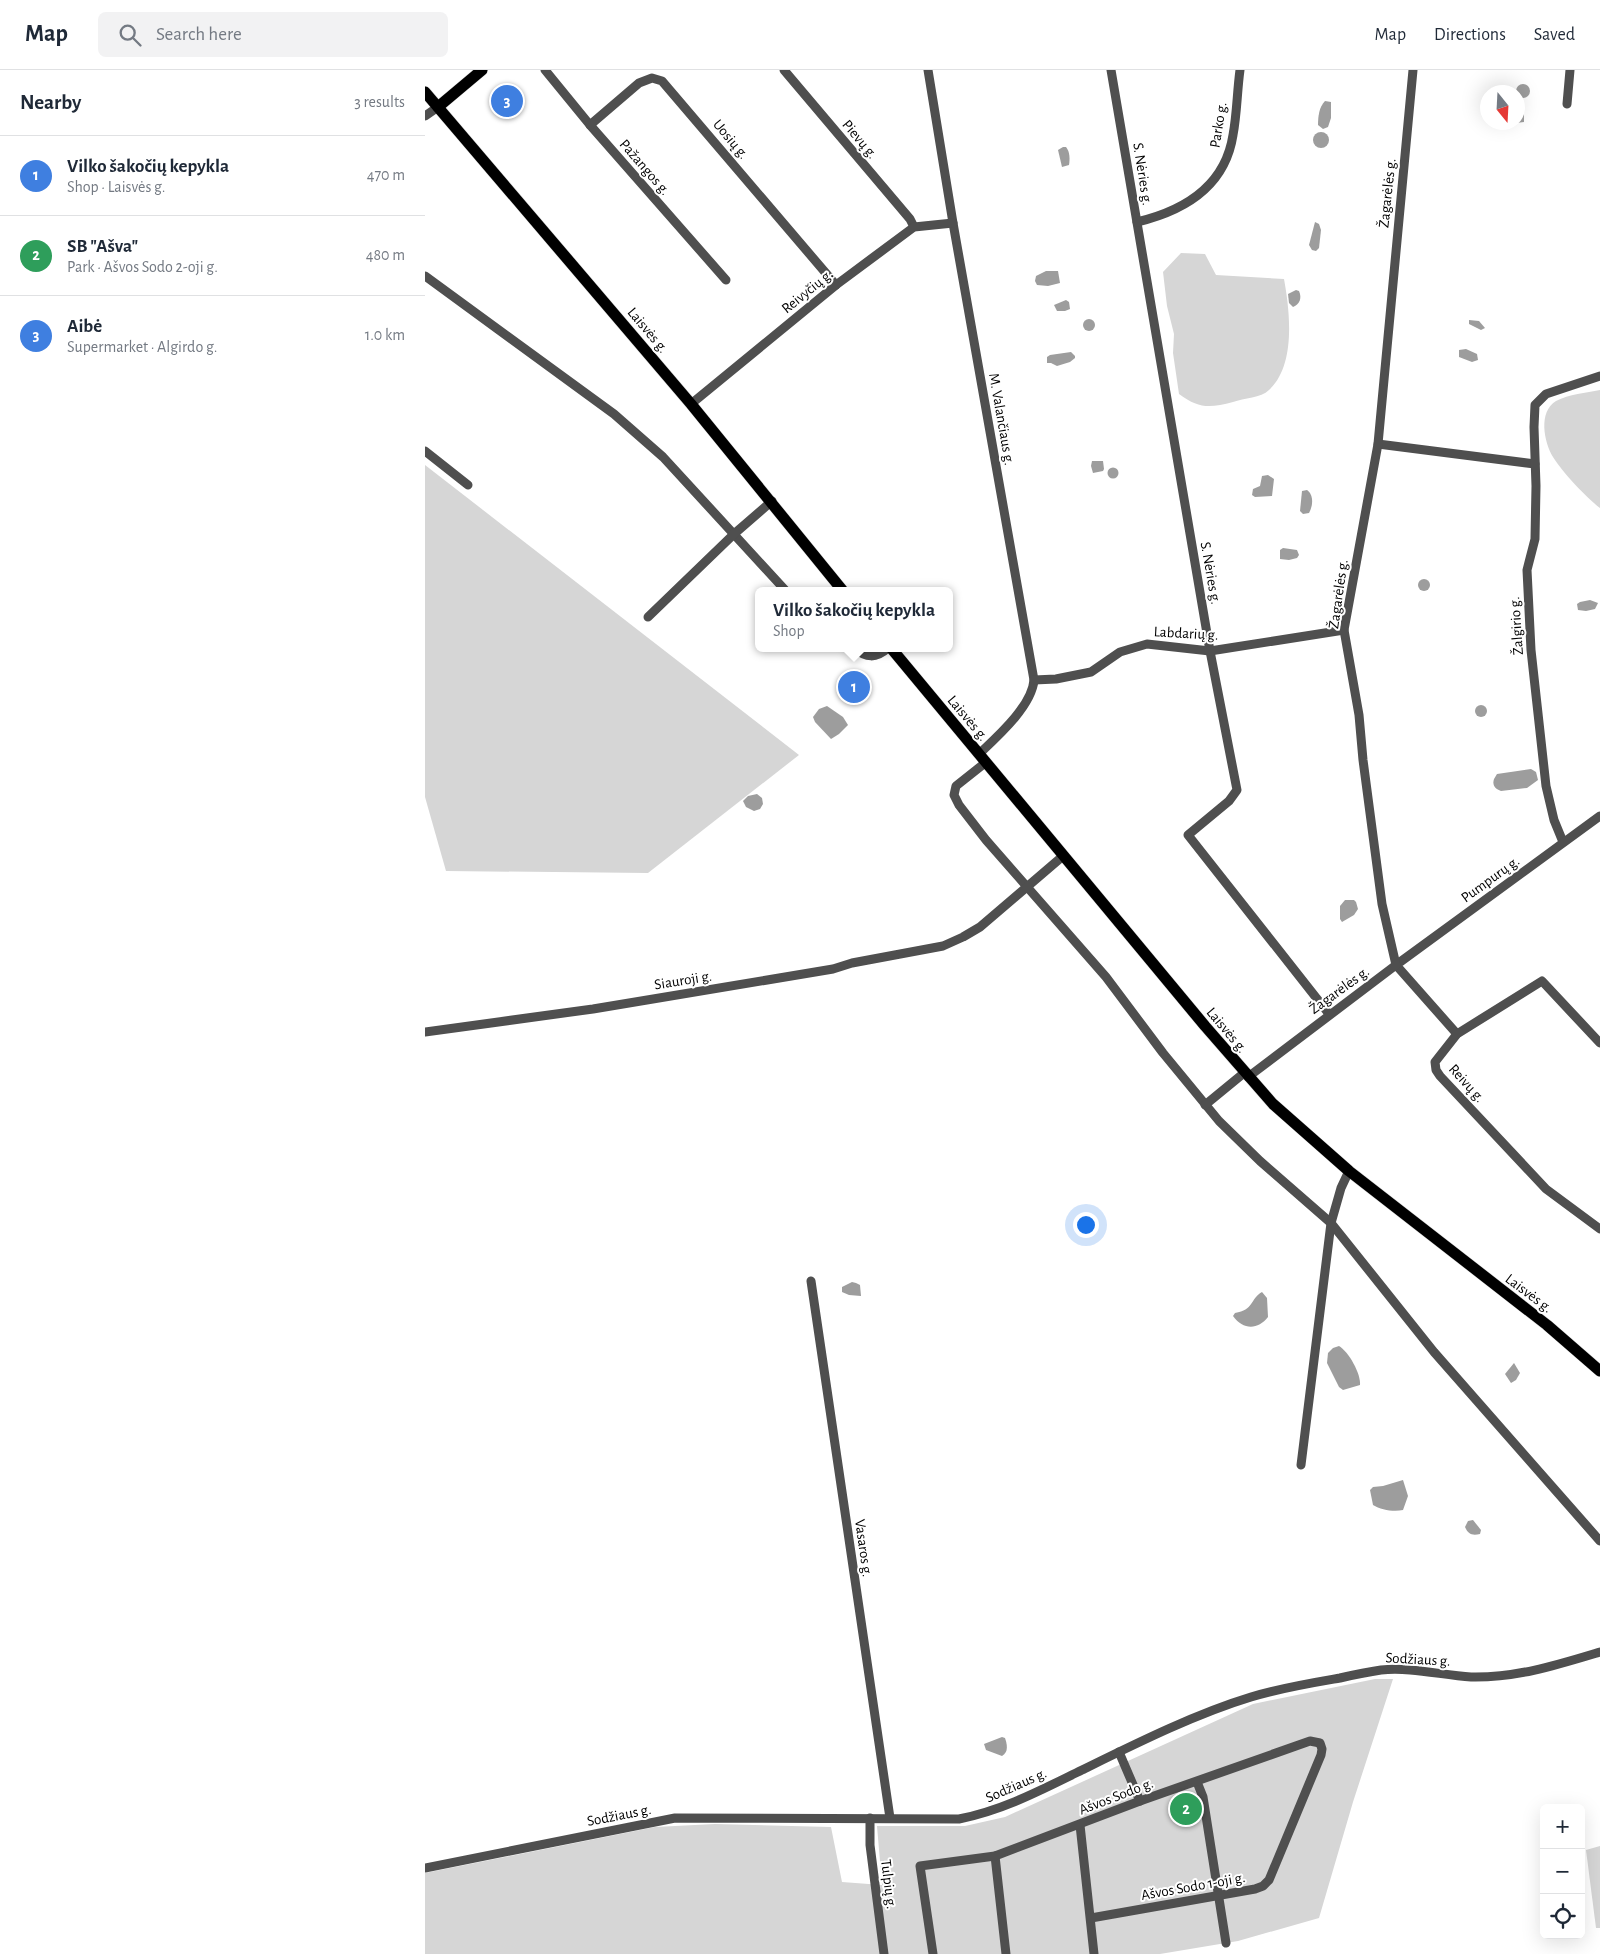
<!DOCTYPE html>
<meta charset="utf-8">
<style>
:root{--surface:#fff;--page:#f2f2f3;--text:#1f2937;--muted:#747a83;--line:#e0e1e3;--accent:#000}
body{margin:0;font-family:"Alegreya Sans",sans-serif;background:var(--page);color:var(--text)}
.controls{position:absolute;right:15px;bottom:15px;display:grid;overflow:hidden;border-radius:8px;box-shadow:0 5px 20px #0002}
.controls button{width:45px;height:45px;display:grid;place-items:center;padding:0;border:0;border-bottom:1px solid var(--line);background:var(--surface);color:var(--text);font:25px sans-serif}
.compass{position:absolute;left:1055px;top:15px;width:45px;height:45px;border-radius:50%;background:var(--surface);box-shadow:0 5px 20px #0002;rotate:162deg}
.you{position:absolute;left:660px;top:1154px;width:18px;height:18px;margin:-12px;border:4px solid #fff;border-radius:50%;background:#1a73e8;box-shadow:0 0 0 8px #1a73e833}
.badge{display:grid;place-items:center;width:32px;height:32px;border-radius:50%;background:var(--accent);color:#fff;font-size:16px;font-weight:700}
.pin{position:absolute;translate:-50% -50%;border:2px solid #fff;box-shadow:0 1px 5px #0006}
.popup{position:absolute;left:330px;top:517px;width:198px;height:65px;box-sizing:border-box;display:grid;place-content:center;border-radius:8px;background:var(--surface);filter:drop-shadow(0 1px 4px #0005);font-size:16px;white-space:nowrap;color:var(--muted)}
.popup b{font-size:19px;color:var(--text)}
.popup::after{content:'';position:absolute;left:50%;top:100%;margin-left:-10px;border:10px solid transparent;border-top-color:var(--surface)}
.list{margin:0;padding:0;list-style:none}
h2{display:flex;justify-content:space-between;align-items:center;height:65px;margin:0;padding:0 20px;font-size:21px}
h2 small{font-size:16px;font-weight:400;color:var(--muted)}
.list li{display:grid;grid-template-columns:32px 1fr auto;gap:15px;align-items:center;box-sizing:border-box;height:80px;padding:0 20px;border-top:1px solid var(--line)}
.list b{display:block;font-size:19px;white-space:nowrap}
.list p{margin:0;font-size:16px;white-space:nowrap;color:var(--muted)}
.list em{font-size:16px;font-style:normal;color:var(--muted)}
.icon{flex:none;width:28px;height:28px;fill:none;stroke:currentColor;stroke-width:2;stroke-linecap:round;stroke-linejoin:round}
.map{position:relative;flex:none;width:1175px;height:1884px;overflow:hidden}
header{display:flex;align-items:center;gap:30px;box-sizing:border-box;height:70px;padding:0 25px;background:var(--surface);border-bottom:1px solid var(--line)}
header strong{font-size:24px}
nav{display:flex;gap:28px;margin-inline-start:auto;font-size:18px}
.search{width:350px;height:45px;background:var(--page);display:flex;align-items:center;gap:12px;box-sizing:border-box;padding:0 18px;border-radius:8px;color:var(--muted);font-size:19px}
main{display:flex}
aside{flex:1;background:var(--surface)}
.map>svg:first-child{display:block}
</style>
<header>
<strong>Map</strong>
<div class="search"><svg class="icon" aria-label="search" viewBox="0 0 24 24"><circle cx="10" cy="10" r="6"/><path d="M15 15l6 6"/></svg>Search here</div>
<nav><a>Map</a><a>Directions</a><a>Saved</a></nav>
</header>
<main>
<aside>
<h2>Nearby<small>3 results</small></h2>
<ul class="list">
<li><span class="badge" style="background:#3f7fe0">1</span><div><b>Vilko šakočių kepykla</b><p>Shop · Laisvės g.</p></div><em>470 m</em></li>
<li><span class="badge" style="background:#2e9e5b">2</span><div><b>SB &quot;Ašva&quot;</b><p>Park · Ašvos Sodo 2-oji g.</p></div><em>480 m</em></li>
<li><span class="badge" style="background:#3f7fe0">3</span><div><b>Aibė</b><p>Supermarket · Algirdo g.</p></div><em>1.0 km</em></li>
</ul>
</aside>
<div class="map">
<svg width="1175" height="1884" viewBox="0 0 1175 1884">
<rect width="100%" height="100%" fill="#fff"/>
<g fill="#d6d6d6">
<path d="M756,183L780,184L791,205L859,209C865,242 871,295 844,320C836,328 819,328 808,332C785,338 774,339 754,324L748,283L749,264L742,236L738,202Z"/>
<path d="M1175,320V438C1160,426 1138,403 1128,387C1119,372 1113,342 1131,331C1144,324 1161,323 1175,320Z"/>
<polygon points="0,395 374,685 223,803 21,801 0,727"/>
<polygon points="950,1609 968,1609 928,1732 894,1848 813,1871 735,1884 0,1884 0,1803 230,1757 290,1754 406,1757 417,1812 457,1815 452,1756 540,1756 580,1747 828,1634"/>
<polygon points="1175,1776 1175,1858 1171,1858 1161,1780"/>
</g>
<g fill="#9d9d9d">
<circle cx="1098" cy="21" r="7"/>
<path d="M900,31L906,32V48L903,57L898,59L893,55C893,47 894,37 900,31Z"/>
<polygon points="1093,34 1099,37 1099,52 1091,53 1092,52"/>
<circle cx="896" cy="70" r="8"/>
<path d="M638,77H641C645,82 645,89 644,95L637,97L633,80Z"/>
<polygon points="890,152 894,154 896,160 894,178 891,181 887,180 884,175"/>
<polygon points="621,201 633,201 635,213 623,216 612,215 610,211 611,206"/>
<path d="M871,220L874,221C877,228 875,234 868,237L864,233L863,224Z"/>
<polygon points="641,230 644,232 645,239 640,241 632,241 629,235"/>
<circle cx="664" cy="255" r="6"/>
<polygon points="1044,250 1054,251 1060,258 1056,260 1044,254"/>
<polygon points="1041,279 1052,284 1053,290 1047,292 1034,287 1034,280"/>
<polygon points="646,282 650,286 650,288 645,292 632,296 626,293 622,293 622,287 625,285"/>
<polygon points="667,391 678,391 679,399 678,401 668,403 666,396"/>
<circle cx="688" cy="403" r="5.5"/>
<polygon points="843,405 849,409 847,426 830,427 827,425 828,419 835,416 837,406"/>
<path d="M882,420C889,425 888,436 884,443L878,444L875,441L877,421Z"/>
<polygon points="858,478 872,480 874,485 872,488 864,490 855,489 855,480"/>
<circle cx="999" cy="515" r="6"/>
<polygon points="1165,530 1173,533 1170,539 1161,541 1153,540 1152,534 1155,532"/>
<circle cx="1056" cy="641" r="6"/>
<polygon points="402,636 418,647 423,655 414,664 406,669 390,652 388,647 394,639"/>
<path d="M1106,699L1111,702L1113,710L1102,718L1076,721C1070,719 1067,715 1069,709L1072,704Z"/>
<polygon points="332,724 337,728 338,734 335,739 329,741 321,737 318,731 323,726"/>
<polygon points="920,830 929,830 931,832 933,839 929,845 917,852 915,849 915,836"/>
<polygon points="427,1212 431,1213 435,1215 436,1226 424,1225 417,1222 417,1217"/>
<path d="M837,1222L842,1228L843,1247C833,1260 818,1260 808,1246L810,1243C829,1240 825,1229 837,1222Z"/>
<path d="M914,1276C924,1282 936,1304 935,1315L918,1320L914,1317L902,1293L903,1283L908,1278Z"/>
<polygon points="1089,1293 1095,1303 1091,1310 1086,1313 1080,1304"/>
<path d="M978,1410L983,1426L978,1440C969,1442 956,1440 948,1435L945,1420L948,1417L958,1416Z"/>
<path d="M1048,1450L1056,1460L1055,1464C1047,1466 1043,1464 1040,1457L1043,1451Z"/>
<path d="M577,1667L580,1668C582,1674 584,1682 577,1686L561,1680L559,1674Z"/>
</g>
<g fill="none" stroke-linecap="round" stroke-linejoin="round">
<g stroke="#dbdbdb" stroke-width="12">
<g id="major">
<polyline points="0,22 266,334 418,521"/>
<polyline points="13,37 57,0"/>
<polyline points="466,578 780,956 848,1034 924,1101 1122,1255 1175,1301"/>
</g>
</g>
<g stroke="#4f4f4f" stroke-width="9">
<polyline points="120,0 165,55 301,210"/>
<polyline points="359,0 485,149 489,157"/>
<path d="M503,0L528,153L609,610C607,636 572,667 554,684"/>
<polyline points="686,0 785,581 812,720 804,731 763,765 904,944"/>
<polyline points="1142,34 1145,0"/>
<polyline points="0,46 13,37"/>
<polyline points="165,55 214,13 227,8 237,11 411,215"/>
<path d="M712,152C758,141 800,117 808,65C812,44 812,22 815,0"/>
<polyline points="0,206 189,344 238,387 361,521"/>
<polyline points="266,334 411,215 489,157 528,153"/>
<polyline points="953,374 1110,394"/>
<polyline points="0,381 43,415"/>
<polyline points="223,547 309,464 347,431"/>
<path d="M429,578C441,588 451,589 463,578"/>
<polyline points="609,610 631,609 666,602 695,582 722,574 785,581 919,560"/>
<polyline points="560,693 531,716 529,725 534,735 561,770 681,907 738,983 794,1051 835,1091 906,1153 1009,1282 1175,1471"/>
<polyline points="1138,772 1129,750 1121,716 1106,580 1102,500 1110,469 1111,416 1109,357 1110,335 1121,324 1175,306"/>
<polyline points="0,962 168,939 408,899 427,893 518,876 538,867 555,857 638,786"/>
<polyline points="1032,964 971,895 1175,746"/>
<polyline points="1175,973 1117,911 1032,964 1010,992 1011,1000 1015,1006 1121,1119 1175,1159"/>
<polyline points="823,1007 971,895 957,834 938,690 934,645 919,560 953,374 988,0"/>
<polyline points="780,1035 819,1003"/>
<polyline points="386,1211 465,1748"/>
<polyline points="876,1395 906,1153 916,1118 924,1101"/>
<polyline points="694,1682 715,1731"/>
<polyline points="772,1712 778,1727 801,1873"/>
<polyline points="445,1748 445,1775 459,1884"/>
<polyline points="655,1755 669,1884"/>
<polyline points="570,1786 581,1884"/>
<path d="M0,1798L250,1748L534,1749C579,1740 616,1720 657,1700C710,1674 770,1644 826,1627C855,1618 886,1613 915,1608C928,1605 942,1602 956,1600C986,1597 1016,1605 1046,1607C1091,1608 1132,1595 1175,1582"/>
<polyline points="508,1884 495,1796 570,1786 715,1731 885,1671 895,1673 897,1679 896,1685 844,1810 838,1816 830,1819 666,1848"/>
</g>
<use href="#major" stroke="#000" stroke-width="11"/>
</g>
<g text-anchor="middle" stroke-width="4" stroke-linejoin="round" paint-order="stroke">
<g font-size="15" fill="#000" stroke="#fff">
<text transform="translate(793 55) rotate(-81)" y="5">Parko g.</text>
<text transform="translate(306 69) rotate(50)" y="5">Uosių g.</text>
<text transform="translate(435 69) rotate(50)" y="5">Pievų g.</text>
<text transform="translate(220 97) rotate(49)" y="5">Pažangos g.</text>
<text transform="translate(718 104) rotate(81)" y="5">S. Nėries g.</text>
<text transform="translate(962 123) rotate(-84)" y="5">Žagarėlės g.</text>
<text transform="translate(382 221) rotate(-39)" y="5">Reivyčių g.</text>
<text transform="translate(223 260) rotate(50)" y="5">Laisvės g.</text>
<text transform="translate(577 349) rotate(80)" y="5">M. Valančiaus g.</text>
<text transform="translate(786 503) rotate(80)" y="5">S. Nėries g.</text>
<text transform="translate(913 524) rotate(-82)" y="5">Žagarėlės g.</text>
<text transform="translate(1091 556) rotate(-94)" y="5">Žalgirio g.</text>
<text transform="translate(761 563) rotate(3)" y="5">Labdarių g.</text>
<text transform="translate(543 648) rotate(50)" y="5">Laisvės g.</text>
<text transform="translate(1065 809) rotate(-36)" y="5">Pumpurų g.</text>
<text transform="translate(258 910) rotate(-9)" y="5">Siauroji g.</text>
<text transform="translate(914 920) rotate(-36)" y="5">Žagarėlės g.</text>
<text transform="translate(802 960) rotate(50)" y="5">Laisvės g.</text>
<text transform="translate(1042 1013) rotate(48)" y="5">Reivų g.</text>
<text transform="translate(1104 1223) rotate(37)" y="5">Laisvės g.</text>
<text transform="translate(439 1478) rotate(82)" y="5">Vasaros g.</text>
<text transform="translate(993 1589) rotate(3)" y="5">Sodžiaus g.</text>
<text transform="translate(591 1715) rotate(-24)" y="5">Sodžiaus g.</text>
<text transform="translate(691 1726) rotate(-21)" y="5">Ašvos Sodo g.</text>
<text transform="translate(194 1745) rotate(-11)" y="5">Sodžiaus g.</text>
<text transform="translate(464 1814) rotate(83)" y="5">Tulpių g.</text>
<text transform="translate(768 1816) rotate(-10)" y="5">Ašvos Sodo 1-oji g.</text>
</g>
</g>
</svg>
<div class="controls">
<button>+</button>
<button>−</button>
<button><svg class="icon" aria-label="locate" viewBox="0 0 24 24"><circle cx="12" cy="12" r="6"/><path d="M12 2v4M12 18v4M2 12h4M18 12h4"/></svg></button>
</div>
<svg class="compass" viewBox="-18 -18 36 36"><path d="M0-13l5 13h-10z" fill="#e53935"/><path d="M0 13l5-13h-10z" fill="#747a83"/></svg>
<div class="you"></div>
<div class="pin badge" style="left:429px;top:617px;background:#3f7fe0">1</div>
<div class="popup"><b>Vilko šakočių kepykla</b>Shop</div>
<div class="pin badge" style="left:761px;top:1739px;background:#2e9e5b">2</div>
<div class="pin badge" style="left:82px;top:31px;background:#3f7fe0">3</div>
</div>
</main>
